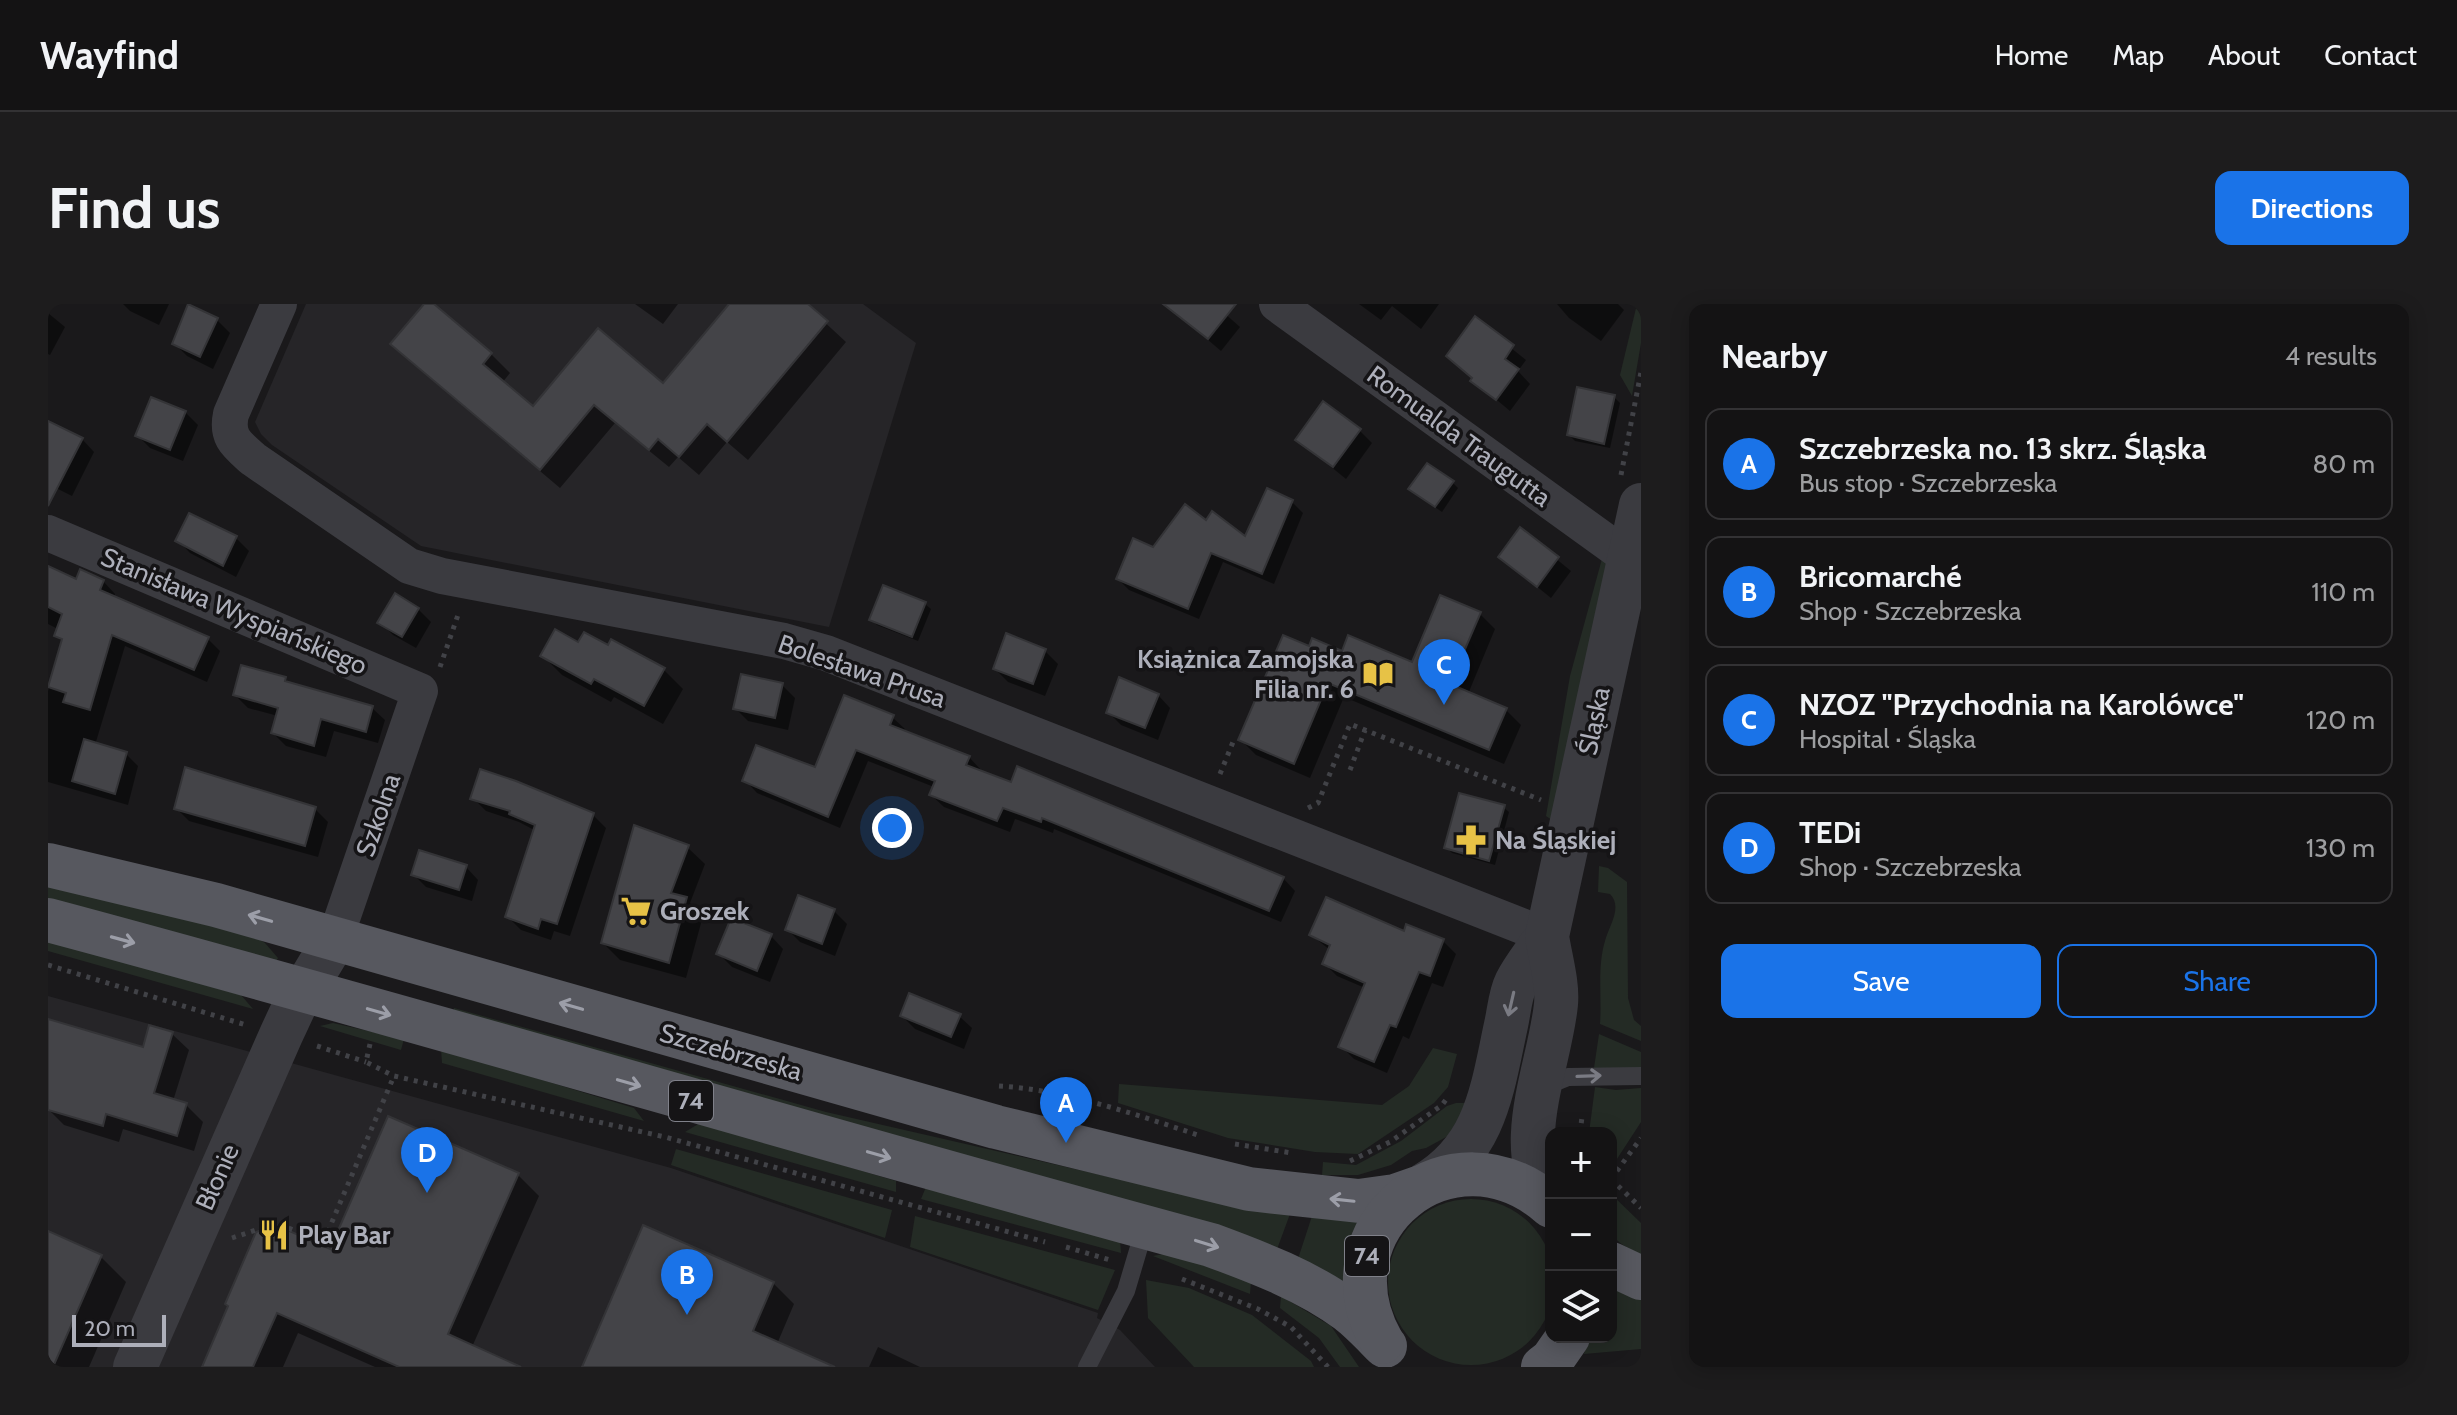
<!DOCTYPE html>
<meta charset="utf-8">
<style>
:root{--surface:#141314;--page:#1d1c1d;--text:#f1f3f6;--muted:#9d9ea0;--line:#333234;--accent:#1a73e8}
body{margin:0;font-family:Cabin,sans-serif;background:var(--page);color:var(--text)}
.controls{position:absolute;right:24px;bottom:24px;display:grid;overflow:hidden;border-radius:16px;box-shadow:0 4px 20px #0003}
.controls button{width:72px;height:72px;display:grid;place-items:center;padding:0;border:0;border-bottom:2px solid var(--line);background:var(--surface);color:var(--text);font:40px sans-serif}
.scale{position:absolute;left:24px;bottom:20px;width:94px;box-sizing:border-box;padding-left:8px;border:4px solid #adafba;border-top:0;font-size:22px;line-height:28px;white-space:nowrap;color:#adafba;-webkit-text-stroke:6px #151416;paint-order:stroke}
.you{position:absolute;left:844px;top:524px;width:28px;height:28px;margin:-20px;border:6px solid #fff;border-radius:50%;background:#1a73e8;box-shadow:0 0 0 12px #1a73e833}
.badge{display:grid;place-items:center;width:52px;height:52px;border-radius:50%;background:var(--accent);color:#fff;font-size:26px;font-weight:700}
.pin{position:absolute;translate:-50% -66px;filter:drop-shadow(0 2px 4px #0008)}
.pin::after{content:'';position:absolute;top:42px;width:28px;height:24px;background:inherit;clip-path:polygon(0 0,100% 0,50% 100%)}
.list{margin:0;padding:0;list-style:none}
h2{display:flex;justify-content:space-between;align-items:center;height:104px;margin:0;padding:0 32px;font-size:34px}
h2 small{font-size:26px;font-weight:400;color:var(--muted)}
.list li{display:grid;grid-template-columns:52px 1fr auto;gap:24px;align-items:center;box-sizing:border-box;height:112px;margin:0 16px 16px;padding:0 16px;border:2px solid var(--line);border-radius:16px}
.list b{display:block;font-size:30px;white-space:nowrap}
.list p{margin:0;font-size:26px;white-space:nowrap;color:var(--muted)}
.list em{font-size:26px;font-style:normal;color:var(--muted)}
.actions{display:flex;gap:16px;padding:24px 32px}
.actions a{flex:1;padding:18px 0;border:2px solid var(--accent);border-radius:16px;text-align:center;font-size:28px;color:var(--accent)}
.actions .main{background:var(--accent);color:#fff}
.icon{flex:none;width:44px;height:44px;fill:none;stroke:currentColor;stroke-width:2;stroke-linecap:round;stroke-linejoin:round}
.map{position:relative;flex:none;width:1593px;height:1063px;overflow:hidden;border-radius:16px}
header{display:flex;align-items:center;gap:48px;box-sizing:border-box;height:112px;padding:0 40px;background:var(--surface);border-bottom:2px solid var(--line)}
header strong{font-size:38px}
nav{display:flex;gap:44px;margin-inline-start:auto;font-size:28px}
.intro{display:flex;align-items:center;justify-content:space-between;box-sizing:border-box;height:192px;padding:0 48px}
h1{margin:0;font-size:56px}
.button{padding:20px 36px;border-radius:16px;background:var(--accent);color:#fff;font-size:28px;font-weight:700}
main{display:flex;gap:48px;padding:0 48px}
aside{flex:1;background:var(--surface);border-radius:16px;box-shadow:0 4px 20px #0003}
.map>svg:first-child{display:block}
</style>
<header>
<strong>Wayfind</strong>
<nav><a>Home</a><a>Map</a><a>About</a><a>Contact</a></nav>
</header>
<div class="intro"><h1>Find us</h1><a class="button">Directions</a></div>
<main>
<div class="map">
<svg width="1593" height="1063" viewBox="0 0 1593 1063">
<rect width="100%" height="100%" fill="#1a191b"/>
<g fill="#262528">
<polygon points="258,0 815,0 868,39 781,323 373,242 224,141 213,130 207,118"/>
<polygon points="0,692 623,864 1050,1009 1049,1014 1072,1026 1107,1063 0,1063"/>
</g>
<g fill="#242b25">
<polygon points="1589,0 1593,0 1593,39 1584,92 1572,71"/>
<polygon points="1555,251 1559,258 1504,516 1498,512 1522,372"/>
<path d="M1551,562L1560,564L1579,578L1580,694L1586,716L1593,722V737L1552,720C1554,694 1549,663 1557,637C1561,622 1575,603 1562,590L1550,588Z"/>
<polygon points="0,580 206,632 217,639 230,654 228,658 0,600"/>
<polygon points="0,637 193,691 205,705 0,647"/>
<polygon points="406,704 778,808 1162,896 1242,910 1228,948 405,711"/>
<polygon points="285,719 356,735 353,746 272,722"/>
<polygon points="1551,730 1593,748 1593,765 1546,764"/>
<polygon points="1385,744 1409,750 1400,783 1386,799 1310,850 1267,848 1180,834 1070,799 1071,780 1334,801 1361,782"/>
<polygon points="393,745 586,804 596,817 394,759"/>
<polygon points="1547,783 1568,786 1593,784 1593,818 1565,861 1563,859 1563,829 1541,829"/>
<polygon points="1408,799 1419,799 1400,832 1378,844 1364,847 1343,861 1310,871 1274,871 1275,858 1308,861 1353,837 1399,802"/>
<polygon points="652,819 848,877 848,888 637,828"/>
<polygon points="628,845 844,906 837,934 623,861"/>
<polygon points="878,883 1072,936 1073,949 873,895"/>
<path d="M1563,890L1593,919V951C1556,933 1563,928 1563,890Z"/>
<circle cx="1423" cy="978" r="83"/>
<polygon points="867,912 1067,966 1050,1006 862,943"/>
<polygon points="1264,912 1318,917 1302,986 1249,958"/>
<polygon points="1120,949 1203,977 1202,990 1105,952"/>
<polygon points="1098,976 1141,984 1204,1011 1263,1057 1266,1063 1146,1063 1100,1014"/>
<polygon points="1563,978 1593,992 1593,1045 1536,1050 1540,1033 1563,1033"/>
<polygon points="1233,992 1283,1022 1311,1063 1292,1063 1271,1034 1232,1004"/>
</g>
<g fill="#0007">
<polygon points="75,0 121,0 111,21 82,7"/>
<polygon points="379,0 383,0 443,50 462,69 454,79 485,105 615,82 683,0 757,0 798,38 700,156 679,138 651,171 630,153 621,163 567,119 512,184 364,59 345,40"/>
<polygon points="587,0 630,0 615,20"/>
<polygon points="1131,0 1166,0 1192,23 1173,47 1126,7"/>
<polygon points="1311,0 1391,0 1373,25 1344,2 1333,16"/>
<polygon points="1509,0 1570,0 1576,6 1553,37 1521,14"/>
<polygon points="0,9 17,23 2,51 0,50"/>
<polygon points="1427,15 1478,56 1470,67 1482,80 1462,107 1425,76"/>
<polygon points="169,16 182,29 165,65 139,52 126,39"/>
<polygon points="1566,93 1572,99 1562,144 1527,137 1521,131"/>
<polygon points="137,108 150,121 135,157 102,144 89,131"/>
<polygon points="1311,126 1324,139 1298,175 1250,136"/>
<polygon points="34,135 46,148 24,192 0,180 0,140"/>
<polygon points="1405,179 1410,184 1394,208 1368,190"/>
<polygon points="1244,198 1255,209 1226,280 1175,258 1151,315 1081,286 1070,275 1105,245 1197,235"/>
<polygon points="142,212 188,234 201,247 188,273 142,249 130,236"/>
<polygon points="1473,226 1523,267 1503,294 1452,253"/>
<polygon points="0,264 29,278 55,277 67,290 66,294 160,335 172,347 159,378 77,342 47,441 78,450 90,462 80,501 0,478 0,387 15,338 8,331 10,325 0,320"/>
<polygon points="877,300 883,305 870,337 829,321 823,315"/>
<polygon points="370,305 383,318 368,344 345,331 332,318"/>
<polygon points="1432,310 1447,325 1420,390 1458,406 1473,421 1456,460 1296,393 1262,474 1208,451 1193,436 1262,344 1365,361"/>
<polygon points="531,341 561,344 615,365 635,385 615,420 566,393 563,398 514,371 494,351"/>
<polygon points="997,347 1010,360 997,392 960,378 947,365"/>
<polygon points="237,375 243,381 324,404 337,416 330,439 286,427 278,453 238,442 225,429 230,412 200,404 187,391"/>
<polygon points="734,381 747,394 740,426 700,417 688,405"/>
<polygon points="1110,391 1122,404 1110,436 1073,421 1060,408"/>
<polygon points="844,413 857,425 855,428 921,453 933,466 932,468 1235,574 1247,587 1233,618 1006,525 1005,529 967,515 962,528 896,503 883,491 886,483 820,457 792,524 709,489 697,476 768,466"/>
<polygon points="425,494 545,511 558,524 522,632 506,627 503,636 473,626 460,613 488,527 471,518 438,507"/>
<polygon points="1455,503 1461,508 1447,561 1404,549 1398,543"/>
<polygon points="128,504 267,505 280,518 270,553 141,517"/>
<polygon points="639,543 657,560 642,599 655,612 638,674 572,656 555,639"/>
<polygon points="418,563 430,576 424,597 378,583 365,570"/>
<polygon points="751,594 786,607 799,620 787,652 752,638 739,625"/>
<polygon points="1357,630 1395,637 1408,650 1395,683 1384,679 1361,735 1355,732 1339,769 1306,755 1293,742 1317,684 1289,672 1276,659 1282,646 1263,631"/>
<polygon points="723,632 735,645 722,678 684,663 671,650"/>
<polygon points="854,712 911,712 924,724 916,745 867,725"/>
<polygon points="0,717 96,745 124,730 141,746 125,797 138,801 155,818 146,847 75,825 71,838 16,821 0,805"/>
<polygon points="470,871 491,892 424,1043 468,1063 327,1063 250,1029 235,1063 156,1063 283,948"/>
<polygon points="0,930 53,953 78,978 41,1063 0,1063"/>
<polygon points="725,979 746,1000 729,1040 769,1063 536,1063"/>
<polygon points="830,1043 872,1063 821,1063"/>
</g>
<g fill="#444448" stroke="#343437" stroke-width="2">
<polygon points="140,0 170,14 152,53 124,40"/>
<polygon points="376,0 386,0 444,49 435,60 485,102 550,24 615,79 681,0 760,0 780,17 679,138 659,120 631,153 610,135 601,146 546,101 492,166 342,40"/>
<polygon points="1115,0 1188,0 1160,35"/>
<polygon points="1427,12 1466,41 1457,55 1471,65 1448,96 1422,77 1424,74 1398,52"/>
<polygon points="1529,83 1567,91 1556,140 1519,131"/>
<polygon points="103,93 138,107 122,146 87,132"/>
<polygon points="1275,97 1313,125 1285,163 1247,136"/>
<polygon points="0,117 35,134 0,202"/>
<polygon points="1379,159 1406,177 1387,203 1360,185"/>
<polygon points="1219,184 1245,196 1214,270 1163,249 1140,305 1068,275 1085,234 1105,243 1137,200 1158,216 1164,207 1197,232"/>
<polygon points="141,209 189,232 175,262 127,237"/>
<polygon points="1472,223 1511,253 1489,283 1450,253"/>
<polygon points="0,262 28,275 32,265 56,276 52,286 161,333 146,366 64,331 42,406 15,398 18,389 0,383 14,335 6,332 14,310 0,303"/>
<polygon points="835,281 878,298 864,333 821,316"/>
<polygon points="347,289 371,304 354,333 329,319"/>
<polygon points="1392,291 1433,308 1402,380 1459,404 1441,446 1280,379 1246,460 1190,436 1235,331 1261,342 1264,334 1294,347 1300,331 1364,358"/>
<polygon points="507,325 530,338 536,328 560,341 563,335 617,364 596,402 546,375 543,380 492,352"/>
<polygon points="958,329 998,345 985,380 945,365"/>
<polygon points="193,361 238,373 237,377 325,402 318,428 273,415 266,442 223,429 230,404 185,391"/>
<polygon points="693,370 735,379 727,414 685,405"/>
<polygon points="1071,373 1111,390 1097,424 1058,409"/>
<polygon points="796,391 846,411 842,421 922,452 918,461 963,478 969,462 1236,573 1221,607 994,514 993,518 955,504 949,517 881,491 887,477 808,446 780,513 694,477 708,441 767,463"/>
<polygon points="36,435 79,448 67,490 24,477"/>
<polygon points="137,463 268,503 257,542 126,505"/>
<polygon points="432,465 468,477 546,509 509,620 493,615 490,625 457,613 487,521 461,510 462,507 422,495"/>
<polygon points="1411,489 1457,501 1441,557 1396,544"/>
<polygon points="586,521 641,541 623,589 639,593 621,659 553,639"/>
<polygon points="371,546 419,561 411,586 363,571"/>
<polygon points="750,591 787,605 774,640 737,626"/>
<polygon points="1278,593 1356,627 1358,620 1396,635 1382,672 1371,668 1348,723 1342,721 1326,758 1290,743 1317,679 1274,660 1282,641 1261,631"/>
<polygon points="683,614 724,630 709,667 668,650"/>
<polygon points="861,689 913,710 903,733 852,712"/>
<polygon points="0,715 95,743 101,721 125,728 106,789 139,799 129,832 58,810 55,822 0,806"/>
<polygon points="340,812 471,869 400,1030 473,1063 351,1063 229,1009 205,1063 154,1063 180,1002 177,1000 208,928 228,921 282,945"/>
<polygon points="595,921 726,978 705,1027 787,1063 534,1063"/>
<polygon points="0,927 54,951 5,1063 0,1063"/>
</g>
<g fill="none" stroke-linecap="round" stroke-linejoin="round">
<g stroke="#414247" stroke-width="5" stroke-dasharray="4 6" stroke-linecap="butt">
<polyline points="1573,171 1593,68"/>
<polyline points="392,363 411,308"/>
<polyline points="1302,466 1317,426"/>
<polyline points="1172,470 1185,438"/>
<polyline points="1260,504 1270,499 1302,420 1493,496"/>
<polyline points="0,661 198,721"/>
<polyline points="322,740 318,758 346,772 617,833 997,938"/>
<polyline points="269,742 318,758"/>
<path d="M951,782C1018,786 1086,810 1150,831"/>
<polyline points="1532,829 1534,813"/>
<polyline points="1187,840 1244,849"/>
<polyline points="1302,857 1342,838 1394,801 1400,793"/>
<polyline points="1563,875 1593,834"/>
<polyline points="1563,875 1593,904"/>
<polyline points="184,934 229,919 275,939 346,772"/>
<polyline points="1018,943 1062,956"/>
<polyline points="1134,975 1210,1005 1243,1023 1280,1063"/>
</g>
<g stroke="#3b3b40" stroke-width="18">
<polyline points="1493,784 1520,773 1593,772"/>
<polyline points="1039,1063 1078,987 1097,923"/>
</g>
<g stroke="#3b3b40" stroke-width="36">
<path d="M231,0L183,110C178,133 188,140 205,155L361,262L394,272L736,337L778,349L1499,632"/>
<polyline points="1229,0 1593,263"/>
<polyline points="0,229 372,387 287,635"/>
</g>
<g stroke="#3b3b40" stroke-width="44">
<path d="M1376,881C1438,845 1444,786 1458,721C1461,708 1462,691 1468,679C1476,663 1489,648 1499,632"/>
<path d="M1503,900C1462,843 1502,762 1508,700C1510,679 1502,653 1499,632L1593,201"/>
<polyline points="87,1063 233,731 246,703 287,635"/>
</g>
<g stroke="#57585f" stroke-width="44">
<polyline points="0,561 168,601 948,823 1201,885 1311,897 1347,892 1370,884"/>
<path d="M0,616C389,720 774,836 1163,941C1209,958 1260,977 1300,1007C1313,1017 1325,1030 1337,1042"/>
<polyline points="1563,960 1593,974"/>
<path d="M1334,1038C1269,923 1404,815 1503,902"/>
<polyline points="1495,1063 1504,1056 1520,1033"/>
</g>
</g>
<defs><path id="oneway-shaft" d="M-6 0H5M1.5-3L5.5 0L1.5 3" fill="none" stroke-width="1.6" stroke-linecap="round" stroke-linejoin="round" transform="scale(2)"/></defs>
<g stroke="#9c9ea8">
<use href="#oneway-shaft" transform="translate(212 614) rotate(-164)"/>
<use href="#oneway-shaft" transform="translate(75 636) rotate(15)"/>
<use href="#oneway-shaft" transform="translate(523 702) rotate(-164)"/>
<use href="#oneway-shaft" transform="translate(331 708) rotate(16)"/>
<use href="#oneway-shaft" transform="translate(581 779) rotate(16)"/>
<use href="#oneway-shaft" transform="translate(831 851) rotate(16)"/>
<use href="#oneway-shaft" transform="translate(1294 896) rotate(-174)"/>
<use href="#oneway-shaft" transform="translate(1159 940) rotate(17)"/>
</g>
<g stroke="#7a7b83">
<use href="#oneway-shaft" transform="translate(1463 700) rotate(103)"/>
<use href="#oneway-shaft" transform="translate(1541 772) rotate(-2)"/>
</g>
<defs>
<g id="library-bare" transform="scale(2.4)"><path d="M-6-4Q-3-5.5-.7-3.5V5Q-3 3-6 4ZM6-4Q3-5.5 .7-3.5V5Q3 3 6 4Z" fill="#e7c246" stroke="#151416" stroke-width="2.5" paint-order="stroke"/></g>
<g id="pharmacy-bare" transform="scale(2.4)"><path d="M-2-6h4v4h4v4h-4v4h-4v-4h-4v-4h4Z" fill="#e7c246" stroke="#151416" stroke-width="2.5" paint-order="stroke"/></g>
<g id="supermarket-bare" transform="scale(2.4)"><path d="M-6-5.5h2.5l.6 2H6L4.5 2H-2.5L-4.4-4H-6ZM-1.5 3.2a1.3 1.3 0 1 0 .1 0ZM3 3.2a1.3 1.3 0 1 0 .1 0Z" fill="#e7c246" stroke="#151416" stroke-width="2.5" paint-order="stroke"/></g>
<g id="restaurant-bare" transform="scale(2.4)"><path d="M-5-6h1v4h1v-4h1v4h1v-4h1v5L-1.5 .5V6h-2V.5L-5-1ZM5-6V6H3V1.5H1.5Q1.5-4 5-6Z" fill="#e7c246" stroke="#151416" stroke-width="2.5" paint-order="stroke"/></g>
</defs>
<g fill-rule="evenodd">
<use href="#library-bare" x="1330" y="370"/>
<use href="#pharmacy-bare" x="1423" y="536"/>
<use href="#supermarket-bare" x="588" y="607"/>
<use href="#restaurant-bare" x="226" y="931"/>
</g>
<g text-anchor="middle" stroke-width="7" stroke-linejoin="round" paint-order="stroke">
<g fill="#151416" stroke="#7f8089" stroke-width="2">
<rect x="621" y="777" width="44" height="40" rx="6"/>
<rect x="1297" y="932" width="44" height="40" rx="6"/>
</g>
<g font-size="24" font-weight="bold" fill="#adafba">
<text x="643" y="805">74</text>
<text x="1319" y="960">74</text>
</g>
<g font-size="26" fill="#adafba" stroke="#151416">
<text transform="translate(1411 132) rotate(36)" y="9">Romualda Traugutta</text>
<text transform="translate(186 307) rotate(23)" y="9">Stanisława Wyspiańskiego</text>
<text transform="translate(814 367) rotate(19)" y="9">Bolesława Prusa</text>
<text transform="translate(1546 417) rotate(-78)" y="9">Śląska</text>
<text transform="translate(330 511) rotate(-71)" y="9">Szkolna</text>
<text transform="translate(683 748) rotate(16)" y="9">Szczebrzeska</text>
<text transform="translate(169 873) rotate(-66)" y="9">Błonie</text>
</g>
<g font-size="26" font-weight="bold" fill="#adafba" stroke="#151416" text-anchor="start">
<text x="1306" y="364" text-anchor="end">Książnica Zamojska<tspan x="1306" dy="30">Filia nr. 6</tspan></text>
<text x="1447" y="545">Na Śląskiej</text>
<text x="612" y="616">Groszek</text>
<text x="250" y="940">Play Bar</text>
</g>
</g>
</svg>
<div class="controls">
<button>+</button>
<button>−</button>
<button><svg class="icon" aria-label="layers" viewBox="0 0 24 24"><path d="M12 4l9 5-9 5-9-5zM3 14l9 5 9-5"/></svg></button>
</div>
<div class="scale">20 m</div>
<div class="you"></div>
<div class="pin badge" style="left:1018px;top:839px">A</div>
<div class="pin badge" style="left:639px;top:1011px">B</div>
<div class="pin badge" style="left:1396px;top:401px">C</div>
<div class="pin badge" style="left:379px;top:889px">D</div>
</div>
<aside>
<h2>Nearby<small>4 results</small></h2>
<ul class="list">
<li><span class="badge">A</span><div><b>Szczebrzeska no. 13 skrz. Śląska</b><p>Bus stop · Szczebrzeska</p></div><em>80 m</em></li>
<li><span class="badge">B</span><div><b>Bricomarché</b><p>Shop · Szczebrzeska</p></div><em>110 m</em></li>
<li><span class="badge">C</span><div><b>NZOZ &quot;Przychodnia na Karolówce&quot;</b><p>Hospital · Śląska</p></div><em>120 m</em></li>
<li><span class="badge">D</span><div><b>TEDi</b><p>Shop · Szczebrzeska</p></div><em>130 m</em></li>
</ul>
<div class="actions"><a class="main">Save</a><a>Share</a></div>
</aside>
</main>
